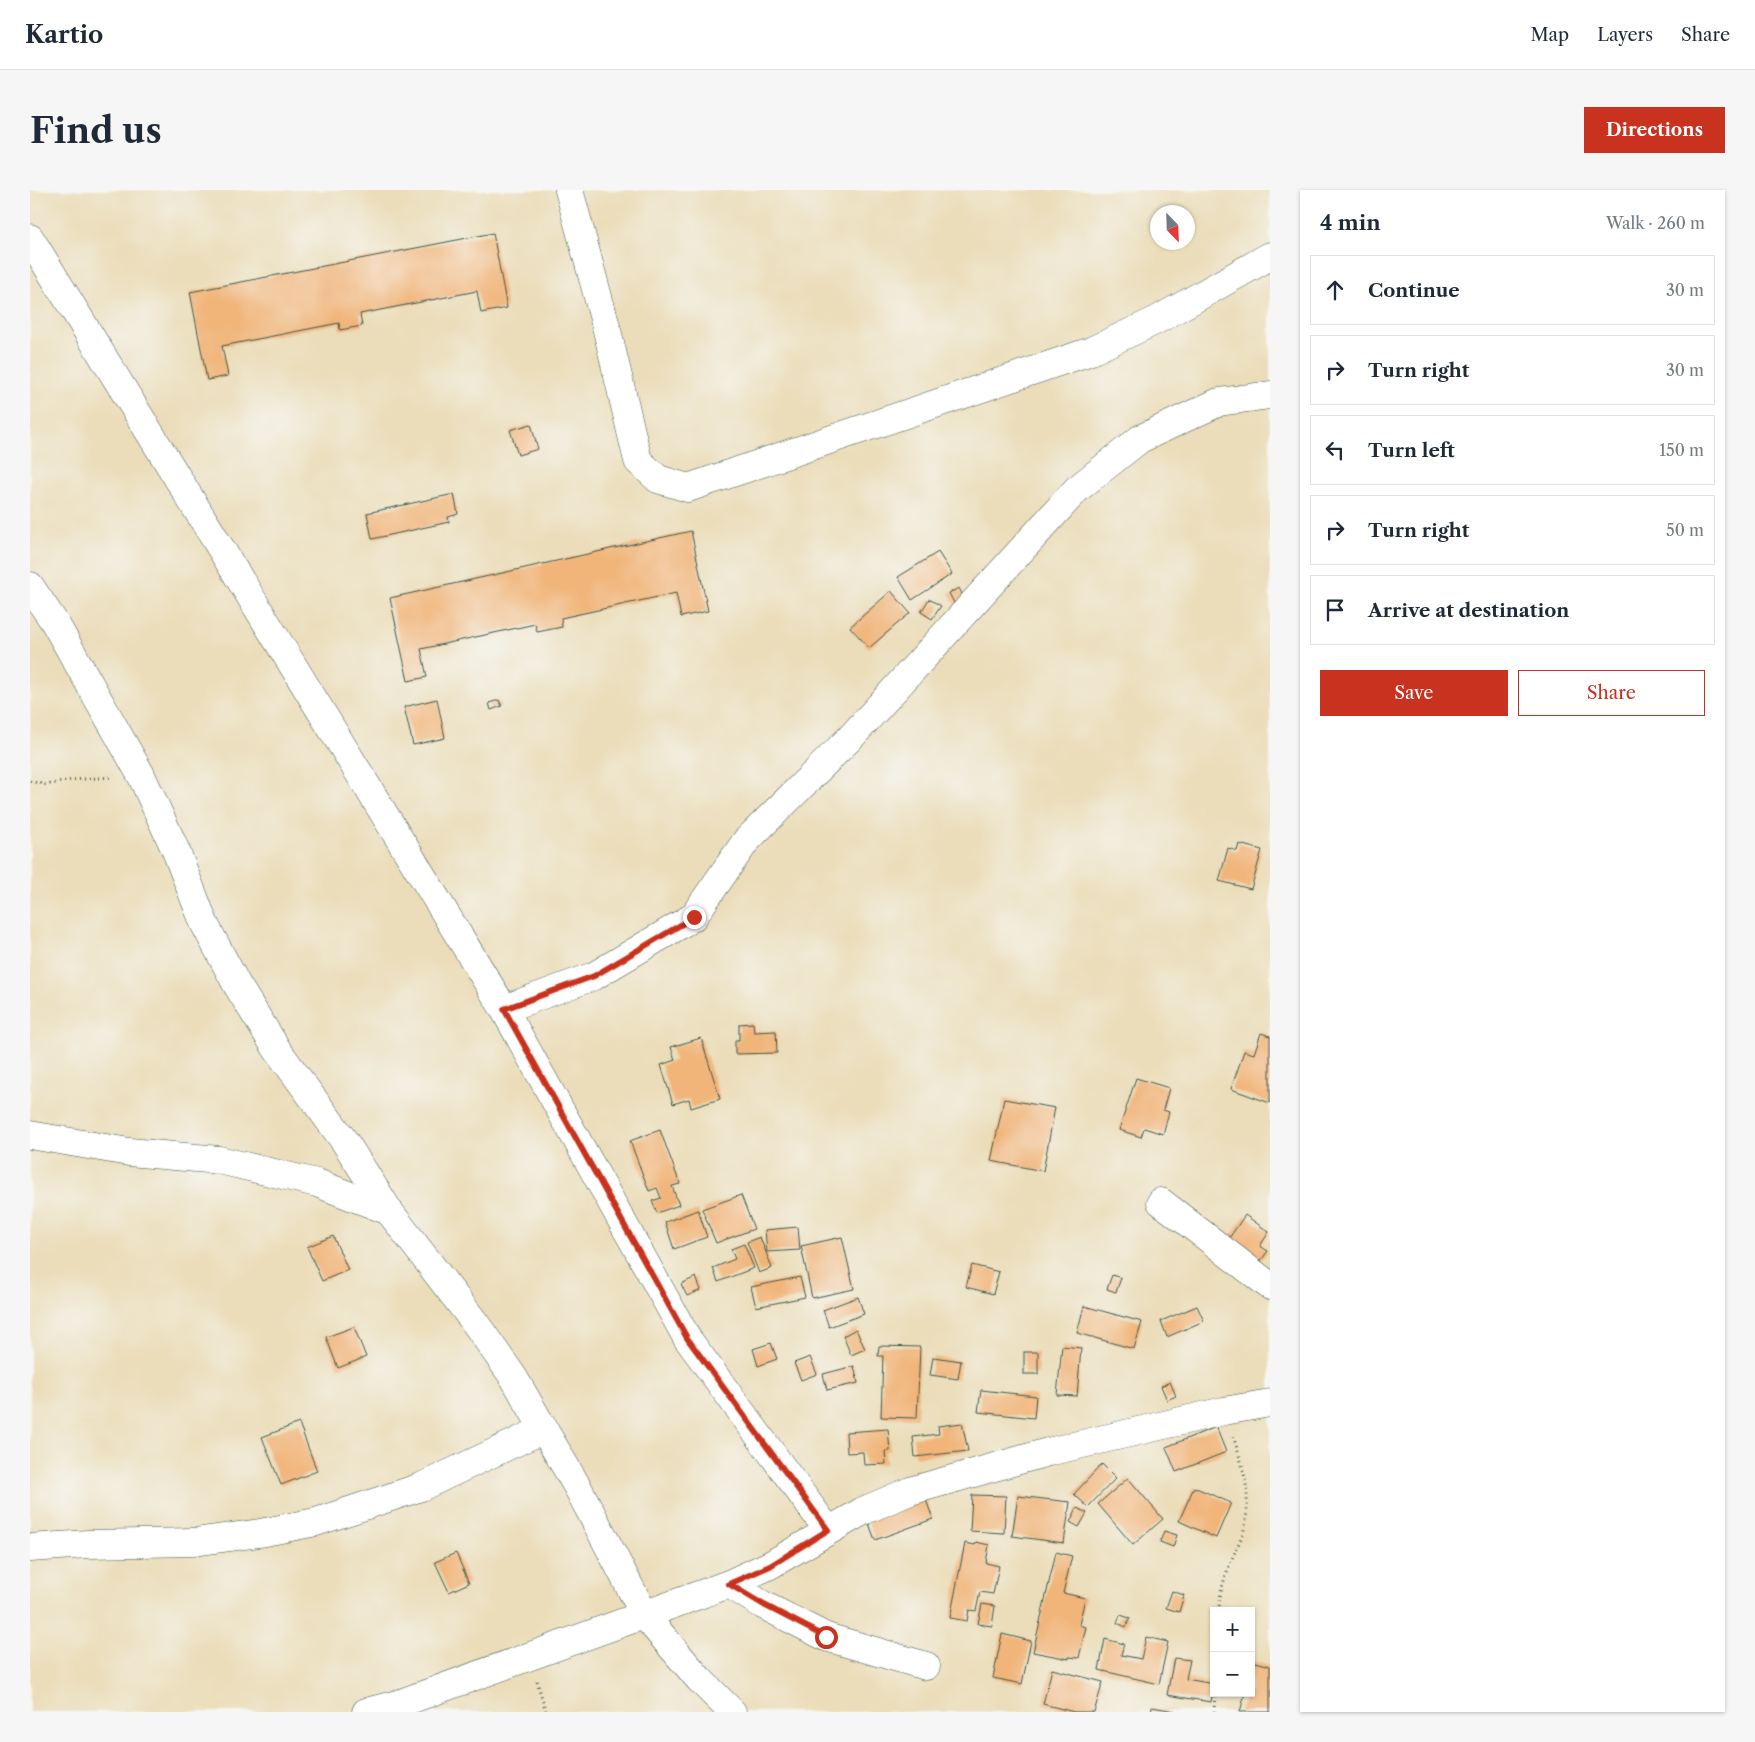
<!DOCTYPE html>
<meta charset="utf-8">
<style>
:root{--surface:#fff;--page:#f6f6f7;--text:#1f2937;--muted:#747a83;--line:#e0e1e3;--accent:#c8321e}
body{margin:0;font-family:"Libre Caslon Text",serif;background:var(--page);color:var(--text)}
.controls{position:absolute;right:15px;bottom:15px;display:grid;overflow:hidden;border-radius:0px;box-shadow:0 1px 4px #0004}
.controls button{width:45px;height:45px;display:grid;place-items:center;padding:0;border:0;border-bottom:1px solid var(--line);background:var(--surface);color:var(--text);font:25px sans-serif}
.compass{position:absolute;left:1120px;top:15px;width:45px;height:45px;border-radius:50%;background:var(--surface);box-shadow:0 1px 4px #0004;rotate:157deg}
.stop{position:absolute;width:15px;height:15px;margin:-11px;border:4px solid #c8321e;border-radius:50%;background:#fff}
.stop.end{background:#c8321e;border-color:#fff;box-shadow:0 1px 5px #0008}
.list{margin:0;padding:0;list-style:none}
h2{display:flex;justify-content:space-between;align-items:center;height:65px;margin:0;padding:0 20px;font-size:21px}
h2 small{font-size:16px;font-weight:400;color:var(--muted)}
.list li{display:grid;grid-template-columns:32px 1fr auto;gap:15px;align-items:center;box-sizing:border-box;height:70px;margin:0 10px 10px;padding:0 10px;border:1px solid var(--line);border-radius:0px}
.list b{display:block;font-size:19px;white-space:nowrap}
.list em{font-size:16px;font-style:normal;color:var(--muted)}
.actions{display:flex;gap:10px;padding:15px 20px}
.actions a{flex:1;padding:11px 0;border:1px solid var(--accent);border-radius:0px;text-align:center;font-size:18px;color:var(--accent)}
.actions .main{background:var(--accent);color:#fff}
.icon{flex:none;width:28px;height:28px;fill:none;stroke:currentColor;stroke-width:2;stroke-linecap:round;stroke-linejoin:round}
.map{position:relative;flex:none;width:1240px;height:1522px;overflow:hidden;border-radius:0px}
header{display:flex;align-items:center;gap:30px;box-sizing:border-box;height:70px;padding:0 25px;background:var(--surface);border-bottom:1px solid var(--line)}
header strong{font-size:24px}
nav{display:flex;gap:28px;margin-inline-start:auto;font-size:18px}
.intro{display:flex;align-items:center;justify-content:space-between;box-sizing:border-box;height:120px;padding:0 30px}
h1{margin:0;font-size:35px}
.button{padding:12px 22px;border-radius:0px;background:var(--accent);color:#fff;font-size:18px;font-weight:700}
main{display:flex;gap:30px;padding:0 30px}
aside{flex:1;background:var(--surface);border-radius:0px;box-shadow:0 1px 4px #0004}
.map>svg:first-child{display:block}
</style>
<header>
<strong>Kartio</strong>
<nav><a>Map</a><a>Layers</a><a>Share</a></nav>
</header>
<div class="intro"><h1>Find us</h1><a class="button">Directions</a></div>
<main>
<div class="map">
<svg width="1240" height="1522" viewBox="0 0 1240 1522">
<rect width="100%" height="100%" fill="#f6f6f2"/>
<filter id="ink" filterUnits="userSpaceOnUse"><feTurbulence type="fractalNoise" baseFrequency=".02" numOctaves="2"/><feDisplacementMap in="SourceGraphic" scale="10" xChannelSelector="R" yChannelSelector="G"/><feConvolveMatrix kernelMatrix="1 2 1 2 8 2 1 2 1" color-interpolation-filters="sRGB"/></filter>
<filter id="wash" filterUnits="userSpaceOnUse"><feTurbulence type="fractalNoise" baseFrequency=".0096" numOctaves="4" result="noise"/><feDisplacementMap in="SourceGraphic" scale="20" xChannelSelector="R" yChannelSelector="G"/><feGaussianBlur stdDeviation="1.12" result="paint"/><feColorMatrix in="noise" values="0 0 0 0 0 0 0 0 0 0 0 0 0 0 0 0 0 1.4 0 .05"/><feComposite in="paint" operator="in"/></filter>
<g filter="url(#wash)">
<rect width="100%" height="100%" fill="#ebddb9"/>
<g id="blocks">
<g fill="#f1b57a">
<polygon points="463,43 477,118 451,123 447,101 330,124 332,136 310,140 309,133 192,156 198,186 177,190 160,102"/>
<polygon points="501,234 508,259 488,265 480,240"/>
<polygon points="424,304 428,324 418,327 419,332 342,349 337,323"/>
<polygon points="661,341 678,421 651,427 646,403 531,428 532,437 507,442 505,434 391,459 397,487 378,491 360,408"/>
<polygon points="908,362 922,384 882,410 868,387"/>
<polygon points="929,398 935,410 925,415 919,403"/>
<polygon points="861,401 880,423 839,458 820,437"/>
<polygon points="899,409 911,416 902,429 891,422"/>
<polygon points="407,509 415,548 383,555 374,517"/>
<polygon points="469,510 472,516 461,520 459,513"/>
<polygon points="1209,654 1232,660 1221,699 1189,691 1198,658 1207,661"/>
<polygon points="723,833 724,842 746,841 747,863 705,864 705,850 709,850 709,834"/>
<polygon points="1231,843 1240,846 1240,913 1201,899 1214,861 1224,864"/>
<polygon points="671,848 690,909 661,918 659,909 643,914 631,875 645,870 641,857"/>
<polygon points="1106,888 1139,898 1133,920 1139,922 1133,944 1114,938 1111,947 1089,940"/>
<polygon points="974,909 1025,918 1013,981 961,971"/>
<polygon points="630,940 650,994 642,996 649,1015 627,1023 622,1011 631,1008 627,998 619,1001 600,951"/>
<polygon points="711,1005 724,1039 686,1053 672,1019"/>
<polygon points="668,1020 677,1047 644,1059 635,1032"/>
<polygon points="1215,1025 1239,1042 1230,1056 1238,1061 1229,1073 1197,1051"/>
<polygon points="768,1037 770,1060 737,1062 735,1040"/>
<polygon points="303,1046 318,1080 292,1091 277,1057"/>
<polygon points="730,1047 742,1078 729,1083 717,1052"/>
<polygon points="812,1047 824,1099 782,1108 771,1056"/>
<polygon points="714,1054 724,1078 688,1092 683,1078 705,1069 701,1059"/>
<polygon points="942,1075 969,1082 963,1104 936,1097"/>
<polygon points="1082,1085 1091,1088 1086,1102 1077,1099"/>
<polygon points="666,1087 671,1100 657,1106 651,1094"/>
<polygon points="770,1087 775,1107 726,1117 721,1097"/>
<polygon points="828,1107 834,1124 799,1137 793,1120"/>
<polygon points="1054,1116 1112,1132 1104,1159 1047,1143"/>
<polygon points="1167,1116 1174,1131 1137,1147 1131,1131"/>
<polygon points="324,1137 336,1167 308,1178 296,1147"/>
<polygon points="826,1139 835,1159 821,1165 813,1146"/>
<polygon points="741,1153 747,1169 728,1176 723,1159"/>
<polygon points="849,1156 890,1157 887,1228 851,1227 853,1166 848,1166"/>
<polygon points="1032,1156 1051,1158 1047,1206 1027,1205"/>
<rect x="994" y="1162" width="14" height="22"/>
<polygon points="780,1167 787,1184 771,1190 764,1173"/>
<polygon points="903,1167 931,1171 928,1189 900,1185"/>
<polygon points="824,1176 828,1193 797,1200 793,1184"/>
<polygon points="1140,1192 1146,1206 1137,1210 1131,1196"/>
<polygon points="951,1200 1006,1206 1004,1228 948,1222"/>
<polygon points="269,1233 287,1281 251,1295 232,1247"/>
<polygon points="932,1233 938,1261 885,1267 883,1247 909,1244 908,1236"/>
<polygon points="1186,1237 1196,1262 1146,1282 1136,1257"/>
<polygon points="858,1239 860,1261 855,1261 856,1274 834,1275 833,1262 817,1263 816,1242"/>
<polygon points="1072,1274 1086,1288 1058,1317 1044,1304"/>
<polygon points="1098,1288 1133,1329 1103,1355 1068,1314"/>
<polygon points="1164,1297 1201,1313 1186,1348 1149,1331"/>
<polygon points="942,1305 976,1306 974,1343 940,1341"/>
<polygon points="988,1306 1040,1312 1034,1353 982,1346"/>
<polygon points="895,1307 903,1329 845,1350 837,1328"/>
<polygon points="1047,1318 1057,1323 1049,1337 1040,1332"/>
<polygon points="1134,1341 1147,1345 1143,1357 1130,1352"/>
<polygon points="946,1352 959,1355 956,1373 969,1376 963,1404 950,1402 946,1421 939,1420 937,1431 920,1428 935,1353 945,1355"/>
<polygon points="1026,1362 1042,1366 1033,1403 1055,1408 1049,1435 1056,1437 1049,1468 1039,1467 1039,1469 1003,1462"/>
<polygon points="426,1363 439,1393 419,1402 405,1372"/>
<polygon points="1142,1401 1154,1405 1149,1422 1136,1418"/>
<polygon points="952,1414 965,1416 962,1436 948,1434"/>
<polygon points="1090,1425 1100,1428 1096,1437 1087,1433"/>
<polygon points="972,1444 1001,1451 992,1494 963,1488"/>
<polygon points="1116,1447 1138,1452 1129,1494 1069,1480 1075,1449 1094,1454 1091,1465 1111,1469"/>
<polygon points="1144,1468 1160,1470 1156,1489 1184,1494 1181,1512 1137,1505"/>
<polygon points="1222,1471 1240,1476 1240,1522 1210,1522 1215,1503 1221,1503"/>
<polygon points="1022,1479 1073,1492 1064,1522 1044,1522 1013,1514"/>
<polygon points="1122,1517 1145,1521 1145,1522 1121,1522"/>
</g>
</g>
</g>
<g filter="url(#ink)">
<use href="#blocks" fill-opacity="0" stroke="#3e5548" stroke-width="1"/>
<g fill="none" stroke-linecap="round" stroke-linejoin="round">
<g stroke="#3e5548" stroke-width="29">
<g id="minor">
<polyline points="539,0 577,140 608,271 628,289 658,298 1061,161 1127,130 1240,66"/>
<polyline points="0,48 474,819 657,1148 798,1340"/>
<polyline points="0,396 25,433 111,585 146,661 174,733 207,795 248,861 315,952 359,1021 446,1134 484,1188 548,1298 615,1426 669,1489 702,1522"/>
<polyline points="474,819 564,786 663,727 716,651 823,545 1047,299 1110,249 1189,212 1240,205"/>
<polyline points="0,945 99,962 189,970 287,993 359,1021"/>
<polyline points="1131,1012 1240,1096"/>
<polyline points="0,1358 58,1354 164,1352 230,1343 286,1332 391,1297 514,1239"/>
<polyline points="699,1394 733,1415 796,1447 896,1476"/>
<polyline points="336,1522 371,1513 699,1394 740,1375 833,1321 880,1301 1018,1262 1194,1221 1240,1213"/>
</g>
</g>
<g stroke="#3e5548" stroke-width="3" stroke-dasharray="1 4" stroke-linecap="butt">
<polyline points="0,591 16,595 42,590 81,587"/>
<path d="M1189,1421C1189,1400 1197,1381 1205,1362C1208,1355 1212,1347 1214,1340C1222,1305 1214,1279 1203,1246"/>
<polyline points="507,1491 516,1522"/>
<polyline points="1184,1522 1185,1503"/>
</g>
<use href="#minor" stroke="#fff" stroke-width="28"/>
</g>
</g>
<g fill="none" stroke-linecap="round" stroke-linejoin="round" filter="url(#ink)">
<polyline stroke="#c8321e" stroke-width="6" points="664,727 564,786 474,819 657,1148 798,1340 740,1376 699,1394 734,1415 796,1447"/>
</g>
</svg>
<div class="controls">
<button>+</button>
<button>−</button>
</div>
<svg class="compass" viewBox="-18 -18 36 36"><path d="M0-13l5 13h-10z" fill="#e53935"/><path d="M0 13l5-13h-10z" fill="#747a83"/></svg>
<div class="stop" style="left:796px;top:1447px"></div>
<div class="stop end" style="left:664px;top:727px"></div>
</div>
<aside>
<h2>4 min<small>Walk · 260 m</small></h2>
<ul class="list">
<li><svg class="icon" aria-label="ahead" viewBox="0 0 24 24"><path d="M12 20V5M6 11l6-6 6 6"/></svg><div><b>Continue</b></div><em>30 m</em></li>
<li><svg class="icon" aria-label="right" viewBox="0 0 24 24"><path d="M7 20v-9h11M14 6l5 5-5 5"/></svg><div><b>Turn right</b></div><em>30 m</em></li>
<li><svg class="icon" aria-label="left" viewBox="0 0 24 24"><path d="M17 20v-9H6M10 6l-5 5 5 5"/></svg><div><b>Turn left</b></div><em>150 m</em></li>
<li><svg class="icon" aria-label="right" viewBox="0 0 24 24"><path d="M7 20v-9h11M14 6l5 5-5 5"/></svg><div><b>Turn right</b></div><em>50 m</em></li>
<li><svg class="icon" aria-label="arrive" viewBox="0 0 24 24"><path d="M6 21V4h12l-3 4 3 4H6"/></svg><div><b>Arrive at destination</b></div></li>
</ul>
<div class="actions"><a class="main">Save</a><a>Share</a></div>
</aside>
</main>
